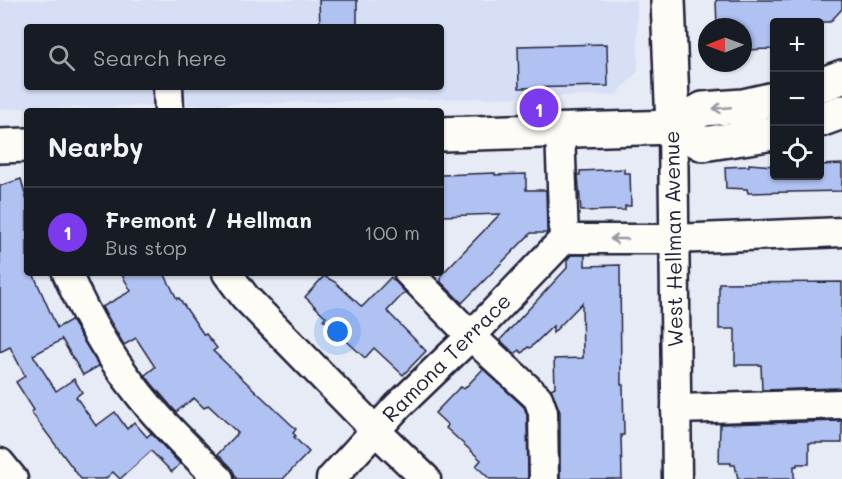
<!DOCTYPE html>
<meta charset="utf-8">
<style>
:root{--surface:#171b24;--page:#20242c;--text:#f1f3f6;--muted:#9ea1a6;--line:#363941;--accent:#7c3aed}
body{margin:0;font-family:Mali,sans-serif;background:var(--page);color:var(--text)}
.controls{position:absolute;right:18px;top:18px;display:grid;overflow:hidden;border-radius:6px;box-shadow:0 2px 4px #0004}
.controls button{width:54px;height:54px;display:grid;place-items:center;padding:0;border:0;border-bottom:2px solid var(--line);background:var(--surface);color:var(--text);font:30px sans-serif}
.compass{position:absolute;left:698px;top:18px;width:54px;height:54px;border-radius:50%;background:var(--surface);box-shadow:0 2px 4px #0004;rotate:269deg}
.you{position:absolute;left:338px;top:332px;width:21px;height:21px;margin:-15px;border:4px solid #fff;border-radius:50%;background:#1a73e8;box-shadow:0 0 0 9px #1a73e833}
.badge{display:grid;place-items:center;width:39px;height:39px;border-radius:50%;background:var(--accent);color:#fff;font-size:20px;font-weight:700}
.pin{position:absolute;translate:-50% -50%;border:3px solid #fff;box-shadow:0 2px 6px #0006}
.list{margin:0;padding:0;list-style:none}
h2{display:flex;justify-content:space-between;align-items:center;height:78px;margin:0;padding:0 24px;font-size:26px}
h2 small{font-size:20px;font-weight:400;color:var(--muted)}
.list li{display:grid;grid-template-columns:39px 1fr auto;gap:18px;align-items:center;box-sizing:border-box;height:90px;padding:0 24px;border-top:2px solid var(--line)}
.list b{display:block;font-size:22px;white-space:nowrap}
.list p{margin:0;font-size:20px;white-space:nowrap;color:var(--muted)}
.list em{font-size:20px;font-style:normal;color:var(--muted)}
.icon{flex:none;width:33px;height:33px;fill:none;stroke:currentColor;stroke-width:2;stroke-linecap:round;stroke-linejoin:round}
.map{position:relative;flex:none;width:842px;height:479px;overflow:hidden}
.search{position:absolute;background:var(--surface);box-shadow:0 2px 4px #0004;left:24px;top:24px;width:420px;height:66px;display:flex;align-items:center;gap:15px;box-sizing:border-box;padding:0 21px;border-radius:6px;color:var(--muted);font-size:22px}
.panel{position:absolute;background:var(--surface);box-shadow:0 2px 4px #0004;left:24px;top:108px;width:420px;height:168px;border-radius:6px}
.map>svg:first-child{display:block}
</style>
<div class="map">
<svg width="842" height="479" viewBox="0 0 842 479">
<rect width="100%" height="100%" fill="#e6ebf6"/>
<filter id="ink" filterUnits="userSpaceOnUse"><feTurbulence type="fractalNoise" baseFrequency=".0167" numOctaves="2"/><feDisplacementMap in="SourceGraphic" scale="12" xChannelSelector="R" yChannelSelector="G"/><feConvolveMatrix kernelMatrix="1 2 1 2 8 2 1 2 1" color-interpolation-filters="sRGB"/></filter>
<g filter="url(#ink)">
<path fill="#d6dff5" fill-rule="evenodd" d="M0,0H637L638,71L616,95L0,109ZM27,27H441V87H27Z"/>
<g fill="#b0c2f2" stroke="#22223b" stroke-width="1.5">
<polygon points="319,0 357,0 357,27 320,27"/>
<polygon points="716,0 842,0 842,9 830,22 774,22 774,49 743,50 743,27 717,27"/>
<polygon points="607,44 608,86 519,88 518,46"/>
<polygon points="749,164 774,166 774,176 819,176 819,165 842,164 842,191 748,193 747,189 726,188 725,167 749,166"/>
<polygon points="624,169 624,173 630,173 631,206 625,206 625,210 581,211 578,175 580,175 580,171"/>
<polygon points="495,173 495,175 526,174 526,190 546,190 547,233 531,233 462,303 441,282 441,275 500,214 441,216 441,175"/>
<polygon points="21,179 27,201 27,273 33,273 57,328 71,320 99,366 83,375 61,338 62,340 33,355 56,391 74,379 82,392 76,397 96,426 115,412 127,429 134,422 147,437 151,433 180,464 172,472 151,451 120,479 113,472 105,479 81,479 31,412 34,410 16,382 25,376 10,347 0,352 0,186"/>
<polygon points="571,255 585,255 585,266 620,265 621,385 623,385 624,435 621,435 622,479 560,479 560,412 551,389 555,387 554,359 583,358 582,303 553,333 553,326 530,348 528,347 522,353 519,350 515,354 500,340 567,268 567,260"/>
<polygon points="121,273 164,273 177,299 179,298 204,335 206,334 217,348 213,351 296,429 293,433 296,436 294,437 309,452 283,479 237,479 231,467 218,454 238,433 208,405 204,408 194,398 176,412 152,384 145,375 155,367 136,338 124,345 102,307 131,291"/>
<polygon points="324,276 335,282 362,307 391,277 405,292 387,311 426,351 403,375 374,348 365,358 323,319 326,317 305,297"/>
<polygon points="842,282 842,388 762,390 761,365 735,365 735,329 719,329 719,283"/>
<polygon points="483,369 524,407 527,415 528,479 490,479 476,466 481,460 446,428 448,425 435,413 458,389 461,387 464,389"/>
<polygon points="842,421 842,443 809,443 809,464 797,464 797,466 794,466 794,479 738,479 735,465 731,465 731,463 719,463 720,424"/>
</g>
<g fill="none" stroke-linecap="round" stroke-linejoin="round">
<g stroke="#22223b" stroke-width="33">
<g id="minor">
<polyline points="168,87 169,111"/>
<polyline points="673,127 677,479"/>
<polyline points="564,239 674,239 842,232"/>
<path d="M67,273C88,322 117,369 152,410C173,434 196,456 219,479"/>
<polyline points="227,273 245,297 376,431 426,479"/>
<polyline points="409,273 471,336 538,398 543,412 544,479"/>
<polyline points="676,409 842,404"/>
<polyline points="0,463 13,479"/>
<polyline points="331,479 398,406 471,336 564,239 560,131"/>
</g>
</g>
<g stroke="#22223b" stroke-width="38">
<g id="major">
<polyline points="668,0 673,127"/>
<polyline points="820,85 842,77"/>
<polyline points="820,120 842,112"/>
<polyline points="673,127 703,144 774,133"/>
<polyline points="441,134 673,127 703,109 743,106 774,99"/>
<polyline points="0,146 27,145"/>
</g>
</g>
<use href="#minor" stroke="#fdfcf7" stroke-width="28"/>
<use href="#major" stroke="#fdfcf7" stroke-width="33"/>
</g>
<defs><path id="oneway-shaft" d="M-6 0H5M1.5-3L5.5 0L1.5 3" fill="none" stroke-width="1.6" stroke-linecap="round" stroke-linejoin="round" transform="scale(1.5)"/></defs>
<g stroke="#9a9aa2">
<use href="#oneway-shaft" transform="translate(722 108) rotate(175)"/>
<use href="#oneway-shaft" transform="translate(619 239) rotate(-180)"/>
</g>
</g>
<g text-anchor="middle" stroke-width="6" stroke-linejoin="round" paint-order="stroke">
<g font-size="21" fill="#22223b" stroke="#fdfcf7">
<text transform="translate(674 239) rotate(-91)" y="7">West Hellman Avenue</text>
<text transform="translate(447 358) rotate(-45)" y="7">Ramona Terrace</text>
</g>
</g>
</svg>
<div class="controls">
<button>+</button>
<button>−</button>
<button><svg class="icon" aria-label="locate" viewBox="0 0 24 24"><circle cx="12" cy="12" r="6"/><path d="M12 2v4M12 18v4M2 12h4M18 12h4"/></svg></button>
</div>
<svg class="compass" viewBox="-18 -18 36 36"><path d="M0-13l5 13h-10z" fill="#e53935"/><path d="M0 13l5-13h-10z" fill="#9ea1a6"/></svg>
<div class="you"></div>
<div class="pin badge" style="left:539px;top:108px">1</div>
<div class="search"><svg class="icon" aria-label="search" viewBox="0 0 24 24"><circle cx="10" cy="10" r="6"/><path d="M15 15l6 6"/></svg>Search here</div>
<section class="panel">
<h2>Nearby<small></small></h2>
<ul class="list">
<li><span class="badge">1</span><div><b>Fremont / Hellman</b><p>Bus stop</p></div><em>100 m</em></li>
</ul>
</section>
</div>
